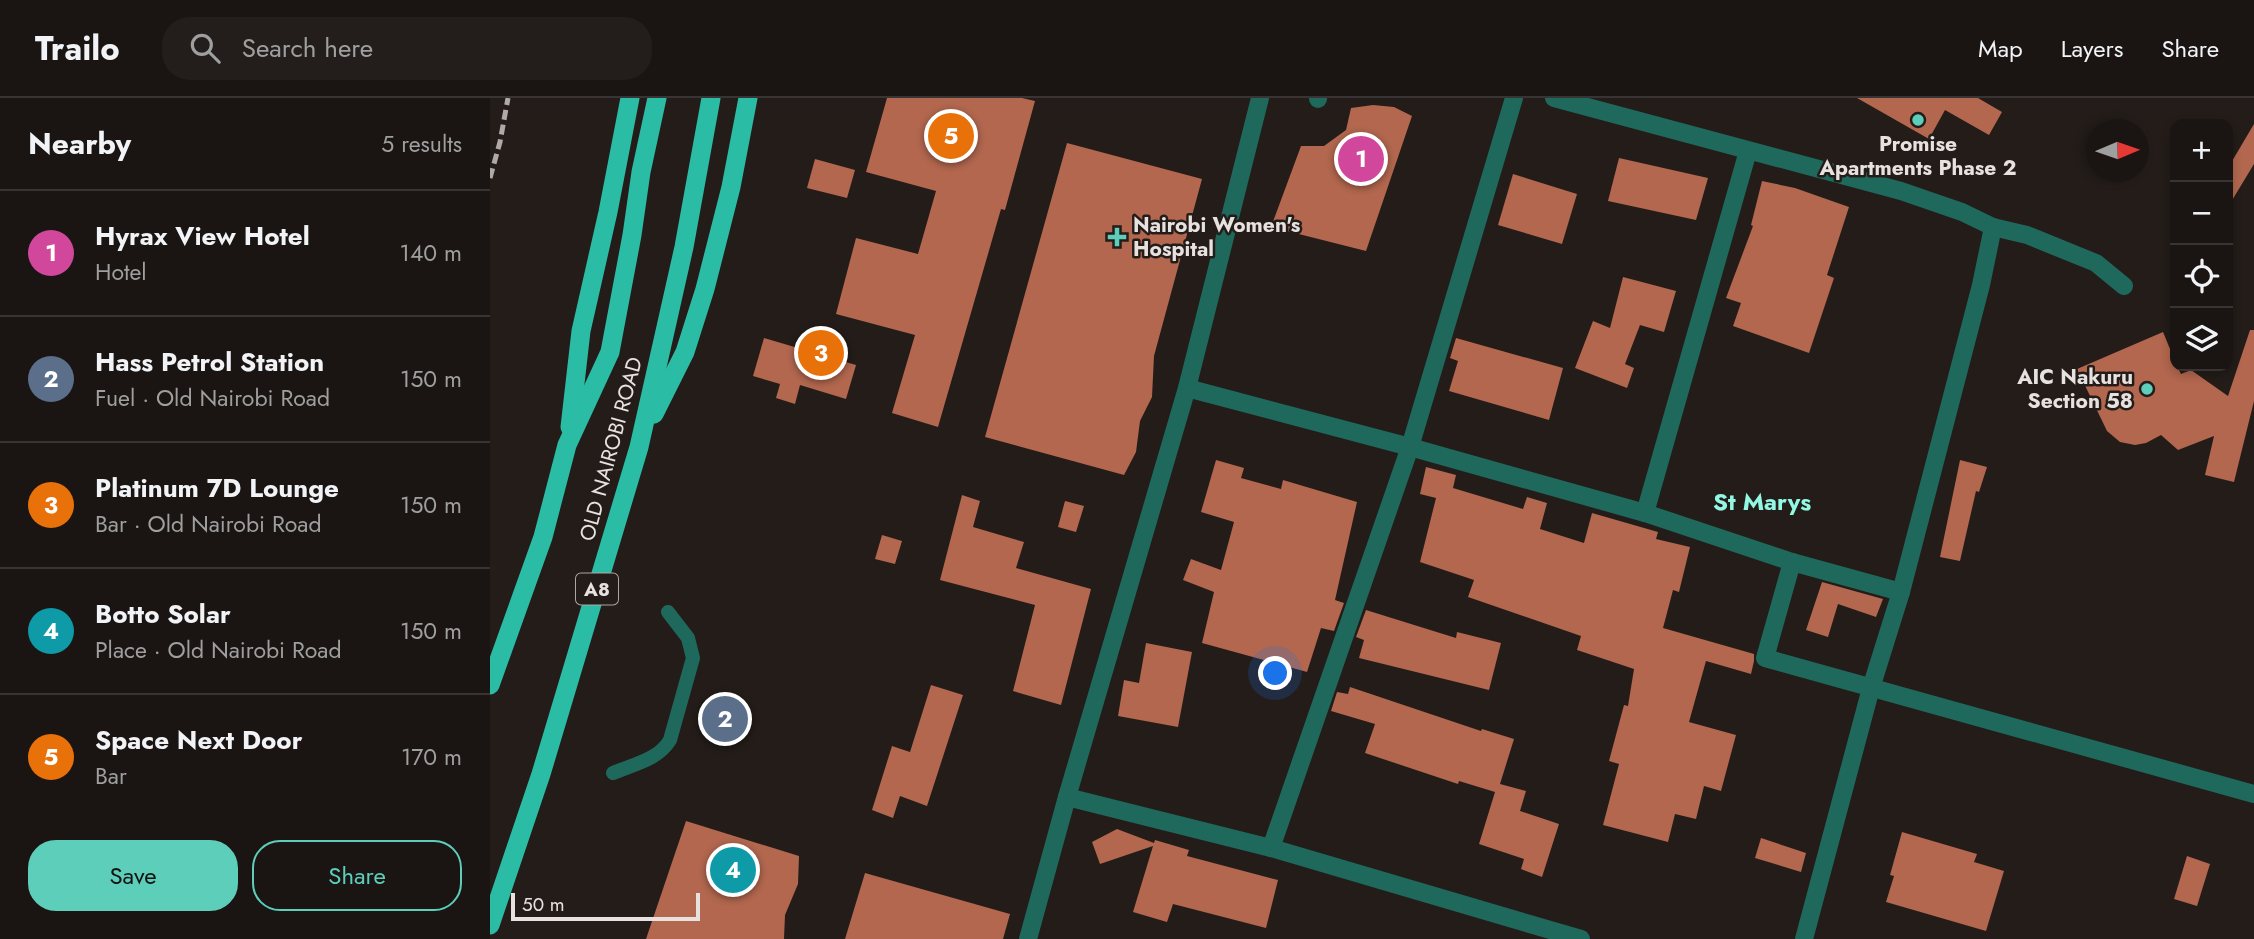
<!DOCTYPE html>
<meta charset="utf-8">
<style>
:root{--surface:#1a1513;--page:#231e1c;--text:#f1f3f6;--muted:#9f9fa0;--line:#383433;--accent:#5cceba}
body{margin:0;font-family:Jost,sans-serif;background:var(--page);color:var(--text)}
.controls{position:absolute;right:21px;top:21px;display:grid;overflow:hidden;border-radius:14px;box-shadow:0 4px 10px #0003}
.controls button{width:63px;height:63px;display:grid;place-items:center;padding:0;border:0;border-bottom:2px solid var(--line);background:var(--surface);color:var(--text);font:35px sans-serif}
.compass{position:absolute;left:1596px;top:21px;width:63px;height:63px;border-radius:50%;background:var(--surface);box-shadow:0 4px 10px #0003;rotate:88deg}
.scale{position:absolute;left:21px;bottom:18px;width:189px;box-sizing:border-box;padding-left:7px;border:4px solid #e7e2e0;border-top:0;font-size:19px;line-height:24px;white-space:nowrap;color:#e7e2e0;-webkit-text-stroke:5px #231c19;paint-order:stroke}
.you{position:absolute;left:786px;top:576px;width:24px;height:24px;margin:-18px;border:5px solid #fff;border-radius:50%;background:#1a73e8;box-shadow:0 0 0 10px #1a73e833}
.badge{display:grid;place-items:center;width:46px;height:46px;border-radius:50%;background:var(--accent);color:#fff;font-size:23px;font-weight:700}
.pin{position:absolute;translate:-50% -50%;border:4px solid #fff;box-shadow:0 2px 7px #0006}
.list{margin:0;padding:0;list-style:none}
h2{display:flex;justify-content:space-between;align-items:center;height:91px;margin:0;padding:0 28px;font-size:30px}
h2 small{font-size:23px;font-weight:400;color:var(--muted)}
.list li{display:grid;grid-template-columns:46px 1fr auto;gap:21px;align-items:center;box-sizing:border-box;height:126px;padding:0 28px;border-top:2px solid var(--line)}
.list b{display:block;font-size:26px;white-space:nowrap}
.list p{margin:0;font-size:23px;white-space:nowrap;color:var(--muted)}
.list em{font-size:23px;font-style:normal;color:var(--muted)}
.actions{display:flex;gap:14px;padding:21px 28px}
.actions a{flex:1;padding:16px 0;border:2px solid var(--accent);border-radius:28px;text-align:center;font-size:24px;color:var(--accent)}
.actions .main{background:var(--accent);color:#111}
.icon{flex:none;width:38px;height:38px;fill:none;stroke:currentColor;stroke-width:2;stroke-linecap:round;stroke-linejoin:round}
.map{position:relative;flex:none;width:1764px;height:841px;overflow:hidden}
header{display:flex;align-items:center;gap:42px;box-sizing:border-box;height:98px;padding:0 35px;background:var(--surface);border-bottom:2px solid var(--line)}
header strong{font-size:33px}
nav{display:flex;gap:38px;margin-inline-start:auto;font-size:24px}
.search{width:490px;height:63px;background:var(--page);display:flex;align-items:center;gap:18px;box-sizing:border-box;padding:0 24px;border-radius:28px;color:var(--muted);font-size:26px}
main{display:flex}
aside{flex:1;background:var(--surface)}
.map>svg:first-child{display:block}
</style>
<header>
<strong>Trailo</strong>
<div class="search"><svg class="icon" aria-label="search" viewBox="0 0 24 24"><circle cx="10" cy="10" r="6"/><path d="M15 15l6 6"/></svg>Search here</div>
<nav><a>Map</a><a>Layers</a><a>Share</a></nav>
</header>
<main>
<aside>
<h2>Nearby<small>5 results</small></h2>
<ul class="list">
<li><span class="badge" style="background:#d1479c">1</span><div><b>Hyrax View Hotel</b><p>Hotel</p></div><em>140 m</em></li>
<li><span class="badge" style="background:#5c6f8a">2</span><div><b>Hass Petrol Station</b><p>Fuel · Old Nairobi Road</p></div><em>150 m</em></li>
<li><span class="badge" style="background:#e8710a">3</span><div><b>Platinum 7D Lounge</b><p>Bar · Old Nairobi Road</p></div><em>150 m</em></li>
<li><span class="badge" style="background:#0f9aa8">4</span><div><b>Botto Solar</b><p>Place · Old Nairobi Road</p></div><em>150 m</em></li>
<li><span class="badge" style="background:#e8710a">5</span><div><b>Space Next Door</b><p>Bar</p></div><em>170 m</em></li>
</ul>
<div class="actions"><a class="main">Save</a><a>Share</a></div>
</aside>
<div class="map">
<svg width="1764" height="841" viewBox="0 0 1764 841">
<rect width="100%" height="100%" fill="#231c19"/>
<g fill="#b2674e">
<polygon points="397,0 532,0 545,3 515,112 511,111 448,329 402,315 425,237 346,216 366,140 428,156 446,93 376,74"/>
<polygon points="1367,0 1488,0 1512,14 1499,37 1455,12 1439,41"/>
<polygon points="883,7 904,9 922,18 876,153 781,129 811,48 834,48 856,32 861,10"/>
<polygon points="1764,26 1764,66 1738,109 1738,70"/>
<polygon points="577,45 712,81 664,258 662,299 650,323 646,354 634,377 495,339"/>
<polygon points="1129,60 1218,80 1206,122 1118,103"/>
<polygon points="325,61 365,72 357,100 317,90"/>
<polygon points="1023,76 1087,96 1072,146 1008,127"/>
<polygon points="1272,83 1305,90 1359,109 1337,177 1344,180 1319,255 1243,228 1251,205 1236,200 1263,128 1261,127"/>
<polygon points="1133,179 1186,193 1174,234 1150,227 1135,266 1144,270 1137,290 1085,270 1103,223 1120,230"/>
<polygon points="1760,232 1764,232 1764,303 1744,384 1715,377 1724,338 1688,352 1671,337 1656,345 1645,347 1630,344 1617,333 1587,271 1673,234 1685,263 1685,268 1687,268 1691,276 1701,272 1738,298"/>
<polygon points="274,240 366,267 356,301 310,287 305,306 286,300 290,286 263,278"/>
<polygon points="966,240 1073,270 1059,322 959,293 968,263 960,260"/>
<polygon points="726,362 754,370 751,380 791,391 793,382 867,404 845,502 854,505 844,533 831,530 817,574 712,545 724,494 693,482 701,461 731,472 744,424 711,414"/>
<polygon points="1470,362 1497,369 1489,394 1486,393 1470,463 1450,459"/>
<polygon points="936,369 966,377 963,390 1033,411 1037,399 1057,405 1050,431 1094,445 1102,415 1168,434 1166,441 1200,449 1189,494 1183,492 1173,530 1264,556 1264,563 1261,576 1216,563 1199,624 1246,637 1231,693 1214,688 1206,721 1185,716 1178,744 1113,727 1129,666 1119,663 1134,607 1138,608 1144,571 1087,552 1091,538 978,499 984,482 930,464 946,400 930,396"/>
<polygon points="472,397 490,403 483,429 534,444 526,470 601,491 571,607 523,593 545,507 450,482"/>
<polygon points="575,403 594,408 586,434 568,429"/>
<polygon points="392,437 412,443 405,466 385,461"/>
<polygon points="1332,484 1393,501 1386,519 1348,506 1338,539 1316,532"/>
<polygon points="876,512 966,540 967,534 1011,545 999,592 869,560 874,542 866,539"/>
<polygon points="656,545 702,554 688,629 628,618 634,582 649,585"/>
<polygon points="441,587 473,597 437,708 410,698 403,720 382,712 402,648 420,654"/>
<polygon points="860,589 991,633 992,631 1024,641 1010,686 1036,693 1030,713 1069,726 1052,779 1031,771 1034,761 989,746 1005,694 969,683 968,686 875,655 885,626 841,613 847,594 858,596"/>
<polygon points="196,723 309,758 308,786 295,817 294,841 156,841"/>
<polygon points="627,731 664,745 665,742 699,752 697,758 788,782 776,830 683,806 677,824 643,814 663,748 610,766 602,744"/>
<polygon points="1412,734 1487,756 1484,764 1514,773 1496,833 1396,804 1404,778 1400,777"/>
<polygon points="1271,740 1316,755 1311,774 1265,760"/>
<polygon points="1697,758 1720,766 1707,808 1684,801"/>
<polygon points="375,775 520,816 513,841 355,841"/>
</g>
<g fill="none" stroke-linecap="round" stroke-linejoin="round">
<path stroke="#1e685c" stroke-width="14" d="M123,675C144,666 168,662 180,642L203,560L198,540L178,514"/>
<g stroke="#1e685c" stroke-width="18">
<polyline points="1064,0 1411,93 1472,114 1503,129 1491,187 1411,494 1381,590 1314,841"/>
<polyline points="828,1 828,0"/>
<polyline points="1503,129 1537,137 1606,165 1634,188"/>
<polyline points="697,290 920,349 1155,415 1302,464 1411,494"/>
<polyline points="1155,415 1258,53"/>
<polyline points="1302,464 1275,560 1764,696"/>
<polyline points="577,699 781,750 1091,841"/>
<polyline points="781,750 920,349 1024,0"/>
<polyline points="538,841 577,699 697,290 770,0"/>
</g>
<g stroke="#2bbca6" stroke-width="19">
<polyline points="164,316 195,254 215,191 241,89 258,0"/>
<polyline points="80,329 91,233 118,114 140,0"/>
<polyline points="0,587 53,439 77,347 120,254 142,137 151,74 167,0"/>
<polyline points="0,827 51,676 149,349 194,149 221,0"/>
</g>
<polyline stroke="#afa9a7" stroke-width="5" stroke-dasharray="10 5" stroke-linecap="butt" points="0,80 10,44 18,0"/>
</g>
<g fill="#5cceba" stroke="#231c19" stroke-width="2.5">
<circle cx="1428" cy="22" r="7"/>
<path d="M623.5 128.5h7v7h7v7h-7v7h-7v-7h-7v-7h7z"/>
<circle cx="1657" cy="291" r="7"/>
</g>
<g text-anchor="middle" stroke-width="5" stroke-linejoin="round" paint-order="stroke">
<rect fill="#231c19" stroke="#aca7a4" stroke-width="2" x="86" y="475.5" width="42" height="31" rx="5"/>
<g font-size="19" font-weight="bold" fill="#e7e2e0">
<text x="107" y="498">A8</text>
</g>
<g font-size="21" font-weight="bold" fill="#e7e2e0" stroke="#231c19">
<text x="1428" y="53">Promise<tspan x="1428" dy="24">Apartments Phase 2</tspan></text>
<text x="643" y="134" text-anchor="start">Nairobi Women's<tspan x="643" dy="24">Hospital</tspan></text>
<text x="1643" y="286" text-anchor="end">AIC Nakuru<tspan x="1643" dy="24">Section 58</tspan></text>
</g>
<g font-size="21" fill="#e7e2e0" stroke="#231c19">
<text transform="translate(121 351) rotate(-75)" y="7">OLD NAIROBI ROAD</text>
</g>
<g font-size="24" font-weight="bold" fill="#92f8e4" stroke="#231c19">
<text x="1272" y="412">St Marys</text>
</g>
</g>
</svg>
<div class="controls">
<button>+</button>
<button>−</button>
<button><svg class="icon" aria-label="locate" viewBox="0 0 24 24"><circle cx="12" cy="12" r="6"/><path d="M12 2v4M12 18v4M2 12h4M18 12h4"/></svg></button>
<button><svg class="icon" aria-label="layers" viewBox="0 0 24 24"><path d="M12 4l9 5-9 5-9-5zM3 14l9 5 9-5"/></svg></button>
</div>
<svg class="compass" viewBox="-18 -18 36 36"><path d="M0-13l5 13h-10z" fill="#e53935"/><path d="M0 13l5-13h-10z" fill="#9f9fa0"/></svg>
<div class="scale">50 m</div>
<div class="you"></div>
<div class="pin badge" style="left:871px;top:61px;background:#d1479c">1</div>
<div class="pin badge" style="left:235px;top:621px;background:#5c6f8a">2</div>
<div class="pin badge" style="left:331px;top:255px;background:#e8710a">3</div>
<div class="pin badge" style="left:243px;top:772px;background:#0f9aa8">4</div>
<div class="pin badge" style="left:461px;top:38px;background:#e8710a">5</div>
</div>
</main>
